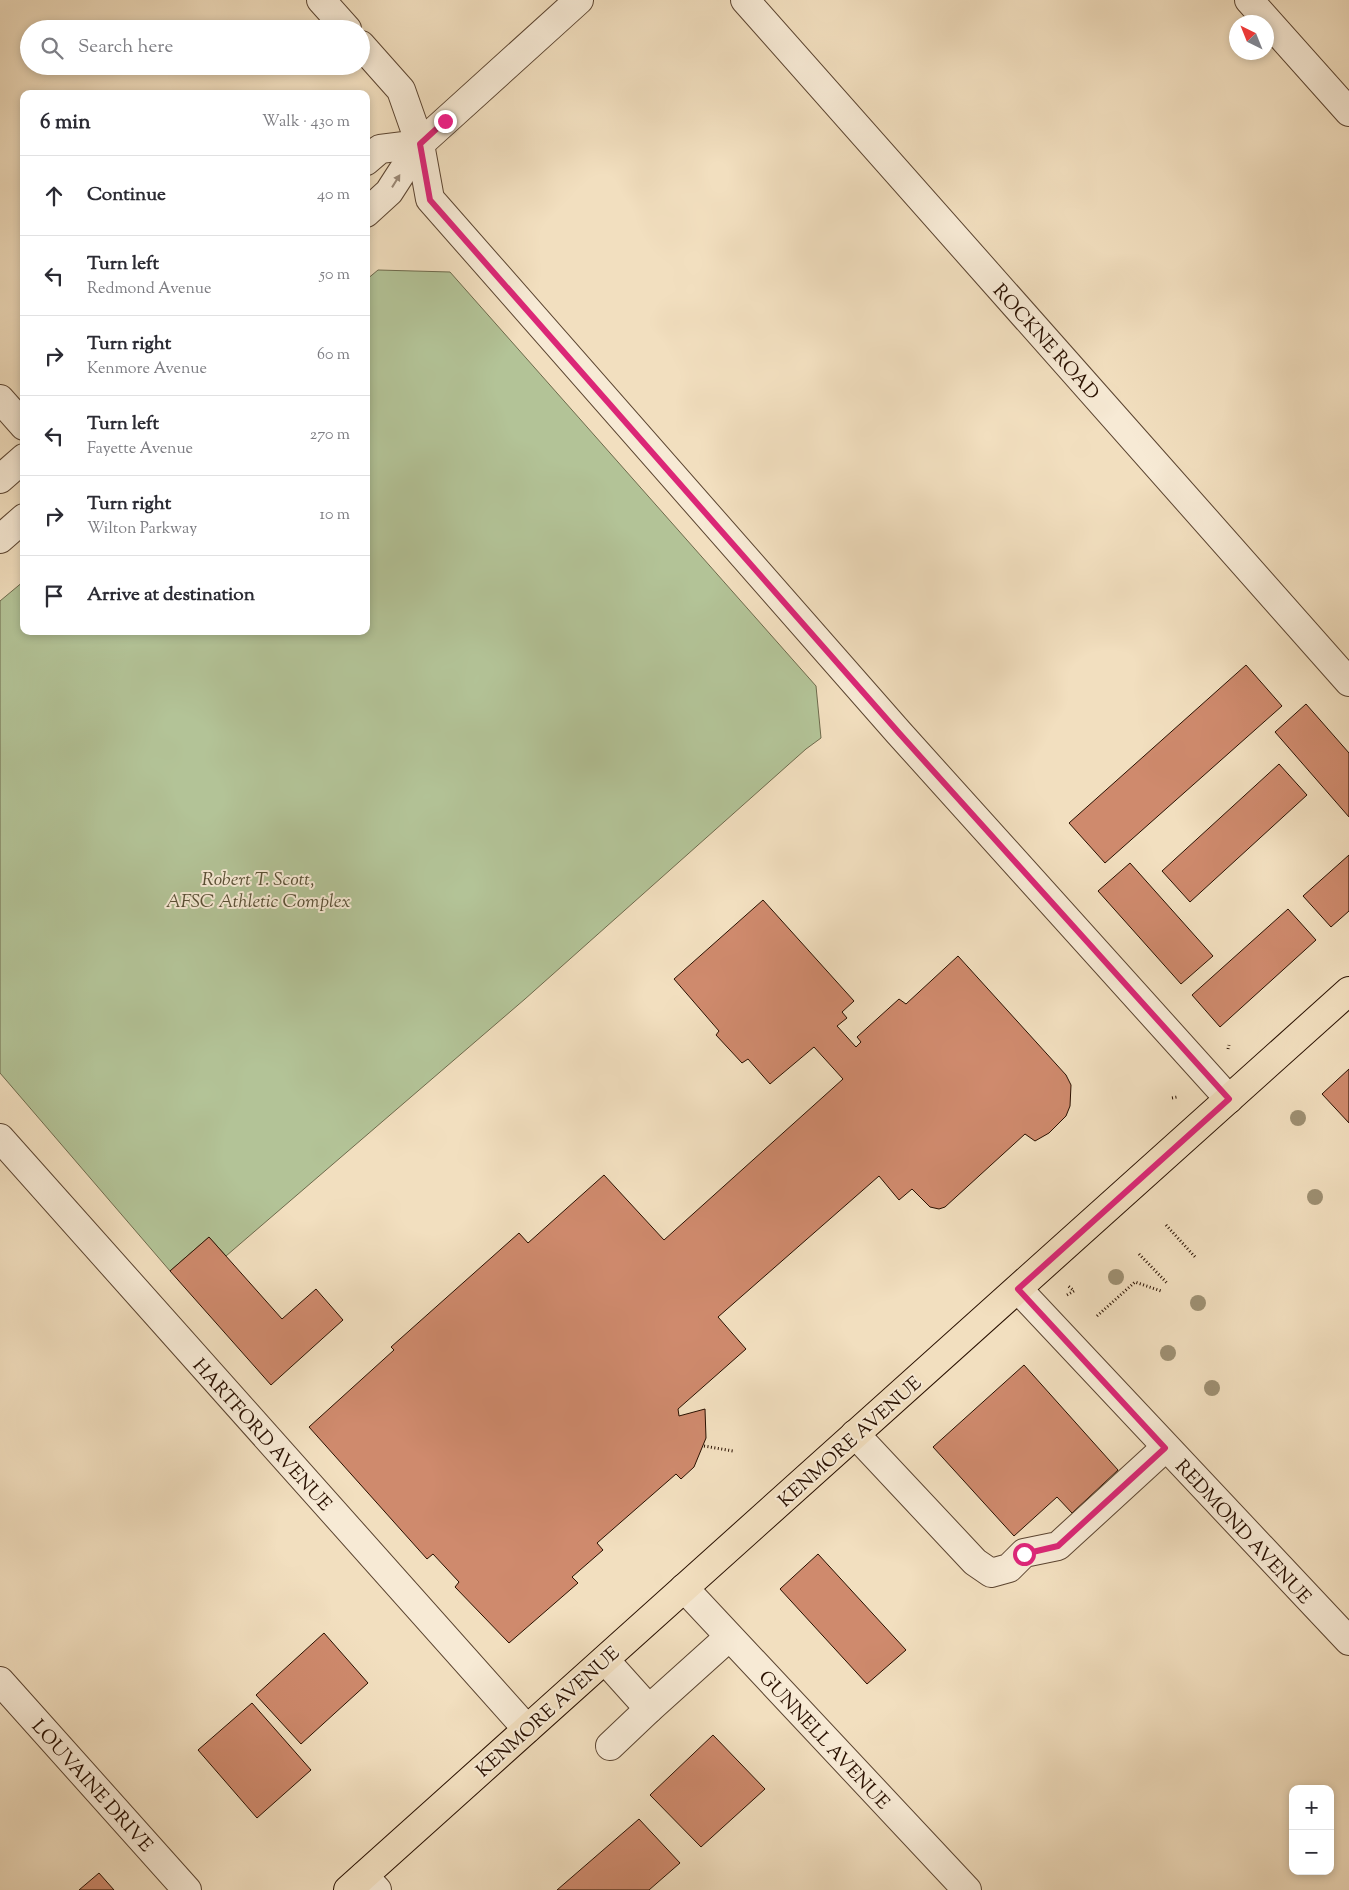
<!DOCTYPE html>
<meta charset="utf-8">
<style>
:root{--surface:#fff;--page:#f7f7f7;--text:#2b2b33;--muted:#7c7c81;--line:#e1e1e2}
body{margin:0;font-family:"Sorts Mill Goudy",serif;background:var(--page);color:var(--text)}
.controls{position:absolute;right:15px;bottom:15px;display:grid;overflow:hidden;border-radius:10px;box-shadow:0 2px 8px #0003}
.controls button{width:45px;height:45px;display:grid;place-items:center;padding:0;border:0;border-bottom:1px solid var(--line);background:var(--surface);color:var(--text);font:25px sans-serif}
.compass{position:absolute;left:1229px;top:15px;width:45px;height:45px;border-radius:50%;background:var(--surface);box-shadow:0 2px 8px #0003;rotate:317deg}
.stop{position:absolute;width:15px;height:15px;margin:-11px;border:4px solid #db2777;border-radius:50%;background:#fff}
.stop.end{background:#db2777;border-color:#fff;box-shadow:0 1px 5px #0008}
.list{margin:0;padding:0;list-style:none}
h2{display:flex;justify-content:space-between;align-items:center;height:65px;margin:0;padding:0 20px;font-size:21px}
h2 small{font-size:16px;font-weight:400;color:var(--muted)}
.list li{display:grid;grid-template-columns:32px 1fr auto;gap:15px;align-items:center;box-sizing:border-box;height:80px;padding:0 20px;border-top:1px solid var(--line)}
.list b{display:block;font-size:19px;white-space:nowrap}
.list p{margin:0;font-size:16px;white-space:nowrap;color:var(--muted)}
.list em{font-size:16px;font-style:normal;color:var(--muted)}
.icon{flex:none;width:28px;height:28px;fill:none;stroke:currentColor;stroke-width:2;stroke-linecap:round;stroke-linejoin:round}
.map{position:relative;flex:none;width:1349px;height:1890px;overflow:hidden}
.search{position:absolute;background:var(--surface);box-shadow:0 2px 8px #0003;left:20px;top:20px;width:350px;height:55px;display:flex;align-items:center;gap:12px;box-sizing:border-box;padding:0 18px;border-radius:28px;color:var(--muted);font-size:19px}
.panel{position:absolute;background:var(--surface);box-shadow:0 2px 8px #0003;left:20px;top:90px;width:350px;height:545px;border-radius:10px}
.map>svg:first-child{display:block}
</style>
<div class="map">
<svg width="1349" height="1890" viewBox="0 0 1349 1890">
<rect width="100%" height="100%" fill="#f2dfbf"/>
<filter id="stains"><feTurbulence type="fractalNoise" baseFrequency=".004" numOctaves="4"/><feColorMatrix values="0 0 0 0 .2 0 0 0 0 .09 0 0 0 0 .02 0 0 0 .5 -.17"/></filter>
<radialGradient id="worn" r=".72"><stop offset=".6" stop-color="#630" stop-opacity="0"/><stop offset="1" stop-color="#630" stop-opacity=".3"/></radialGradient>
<polygon fill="#b3c397" stroke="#6e6a4c" points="378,270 450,272 816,686 821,738 806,749 525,999 226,1256 209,1237 170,1271 0,1073 0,601 24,581 24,631 366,631 366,280"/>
<g fill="#cf8a6d" stroke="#291000">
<polygon points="1246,665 1282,706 1105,863 1069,823"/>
<polygon points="1306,704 1349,753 1349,817 1275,732"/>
<polygon points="1279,764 1307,795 1190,902 1162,871"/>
<polygon points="1349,855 1349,911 1331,927 1303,896"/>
<polygon points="1130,863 1213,956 1181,984 1098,891"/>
<polygon points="763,900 854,1001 842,1012 847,1018 837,1026 856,1047 861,1042 857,1037 899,999 906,1004 958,956 1066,1075 1071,1085 1070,1106 1066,1116 1049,1133 1035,1141 1025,1134 945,1207 939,1209 930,1207 912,1189 899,1200 879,1176 718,1317 746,1349 678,1409 679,1416 705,1409 706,1438 694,1467 681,1479 676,1474 597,1543 603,1550 572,1577 578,1583 509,1643 455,1587 459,1582 433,1554 427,1559 309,1427 394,1350 391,1347 519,1233 528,1243 604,1175 664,1240 843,1079 814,1047 770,1084 748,1059 742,1063 716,1035 719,1031 674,979"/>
<polygon points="1288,909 1316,940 1220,1027 1192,995"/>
<polygon points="1349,1069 1349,1123 1322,1094"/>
<polygon points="209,1237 282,1319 316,1289 343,1320 271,1385 170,1271"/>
<polygon points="1024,1365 1118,1470 1072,1513 1057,1497 1014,1536 933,1447"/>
<polygon points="818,1554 906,1650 867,1684 780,1589"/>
<polygon points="324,1633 368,1683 301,1744 256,1695"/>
<polygon points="252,1703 311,1770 257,1818 198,1750"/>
<polygon points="713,1735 765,1789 701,1847 650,1795"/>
<polygon points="639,1819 680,1863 649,1890 557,1890"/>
<polygon points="99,1873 114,1890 79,1890"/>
</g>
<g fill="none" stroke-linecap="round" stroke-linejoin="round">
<g stroke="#5b4430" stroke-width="30">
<g id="minor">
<polyline points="321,0 347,29"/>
<polyline points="745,0 1349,682"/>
<polyline points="1249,0 1349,112"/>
<polyline points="361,45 401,90 420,144 430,199 899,733 1229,1099"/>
<polyline points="366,161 380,149 420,144"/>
<polyline points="366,213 389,192 420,144 579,0"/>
<polyline points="0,399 24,426"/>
<polyline points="0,479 24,458"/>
<polyline points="0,539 24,518"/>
<polyline points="0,1138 527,1729"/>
<polyline points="1018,1289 1349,1641"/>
<polyline points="855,1434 975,1562 991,1573 1009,1568 1024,1553 1058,1546 1165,1448"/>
<polyline points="684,1588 967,1890"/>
<polyline points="605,1660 649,1709 729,1637"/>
<polyline points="0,1681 187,1890"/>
<polyline points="610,1746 649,1709"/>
<polyline points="364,1876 377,1890"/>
</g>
</g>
<g stroke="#291000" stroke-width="30">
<polyline id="major" points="348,1890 1349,991"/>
</g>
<g stroke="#291000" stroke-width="3" stroke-dasharray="1 2.5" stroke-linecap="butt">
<polyline points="1228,1049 1229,1045"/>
<polyline points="1172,1098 1177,1097"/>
<polyline points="1166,1225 1196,1258"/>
<polyline points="1139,1254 1168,1284"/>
<polyline points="1067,1295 1074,1291 1067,1285"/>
<polyline points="1097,1316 1135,1282 1161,1291"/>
<polyline points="704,1446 733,1451"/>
</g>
<use href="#minor" stroke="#f7ead5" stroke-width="28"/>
<use href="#major" stroke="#f2dfbf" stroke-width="28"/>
</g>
<g fill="#9e9073">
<circle cx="1298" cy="1118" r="8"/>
<circle cx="1315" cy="1197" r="8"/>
<circle cx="1116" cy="1277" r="8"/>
<circle cx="1198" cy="1303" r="8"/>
<circle cx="1168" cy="1353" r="8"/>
<circle cx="1212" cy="1388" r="8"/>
</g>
<defs><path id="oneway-solid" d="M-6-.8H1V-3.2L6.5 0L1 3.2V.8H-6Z" transform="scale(1.25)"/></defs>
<use fill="#9a8875" href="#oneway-solid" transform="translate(396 181) rotate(-58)"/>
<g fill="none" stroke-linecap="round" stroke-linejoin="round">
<polyline stroke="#db2777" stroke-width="6" points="445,121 420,144 430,200 899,733 1229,1099 1018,1289 1165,1448 1058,1546 1024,1554"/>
</g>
<g text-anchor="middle" stroke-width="4" stroke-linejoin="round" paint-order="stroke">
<g font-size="19" fill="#291000" stroke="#f7ead5">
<text transform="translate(1047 341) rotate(48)" y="7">ROCKNE ROAD</text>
<text transform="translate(263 1434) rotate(48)" y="7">HARTFORD AVENUE</text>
<text transform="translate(849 1441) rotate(-42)" y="7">KENMORE AVENUE</text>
<text transform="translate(1244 1531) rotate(47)" y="7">REDMOND AVENUE</text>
<text transform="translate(547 1711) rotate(-42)" y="7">KENMORE AVENUE</text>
<text transform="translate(825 1739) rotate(47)" y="7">GUNNELL AVENUE</text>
<text transform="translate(93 1785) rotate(48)" y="7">LOUVAINE DRIVE</text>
</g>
<g font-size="19" font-style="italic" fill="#594f35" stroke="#f7ead5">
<text x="258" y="885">Robert T. Scott,<tspan x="258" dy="22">AFSC Athletic Complex</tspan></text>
</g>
</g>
<rect width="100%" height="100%" filter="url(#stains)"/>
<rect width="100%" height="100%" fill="url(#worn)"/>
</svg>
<div class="controls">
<button>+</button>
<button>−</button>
</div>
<svg class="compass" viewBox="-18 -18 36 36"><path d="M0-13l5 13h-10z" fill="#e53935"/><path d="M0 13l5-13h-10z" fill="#7c7c81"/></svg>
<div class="stop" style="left:1024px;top:1554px"></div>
<div class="stop end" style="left:445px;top:121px"></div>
<div class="search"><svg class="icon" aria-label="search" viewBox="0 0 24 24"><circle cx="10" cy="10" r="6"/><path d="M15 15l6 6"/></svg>Search here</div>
<section class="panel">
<h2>6 min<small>Walk · 430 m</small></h2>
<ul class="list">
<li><svg class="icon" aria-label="ahead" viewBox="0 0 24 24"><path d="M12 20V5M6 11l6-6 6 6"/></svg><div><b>Continue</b></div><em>40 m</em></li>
<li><svg class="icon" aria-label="left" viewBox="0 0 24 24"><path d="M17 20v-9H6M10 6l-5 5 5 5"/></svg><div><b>Turn left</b><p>Redmond Avenue</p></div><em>50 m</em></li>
<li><svg class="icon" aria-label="right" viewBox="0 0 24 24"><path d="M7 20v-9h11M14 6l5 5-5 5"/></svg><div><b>Turn right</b><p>Kenmore Avenue</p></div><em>60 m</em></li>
<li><svg class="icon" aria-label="left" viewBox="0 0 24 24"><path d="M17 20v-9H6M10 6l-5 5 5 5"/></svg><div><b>Turn left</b><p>Fayette Avenue</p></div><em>270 m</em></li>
<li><svg class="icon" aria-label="right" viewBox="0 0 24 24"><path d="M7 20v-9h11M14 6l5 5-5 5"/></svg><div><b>Turn right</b><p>Wilton Parkway</p></div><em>10 m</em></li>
<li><svg class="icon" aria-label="arrive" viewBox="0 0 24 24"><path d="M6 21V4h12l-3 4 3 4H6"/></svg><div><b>Arrive at destination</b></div></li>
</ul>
</section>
</div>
